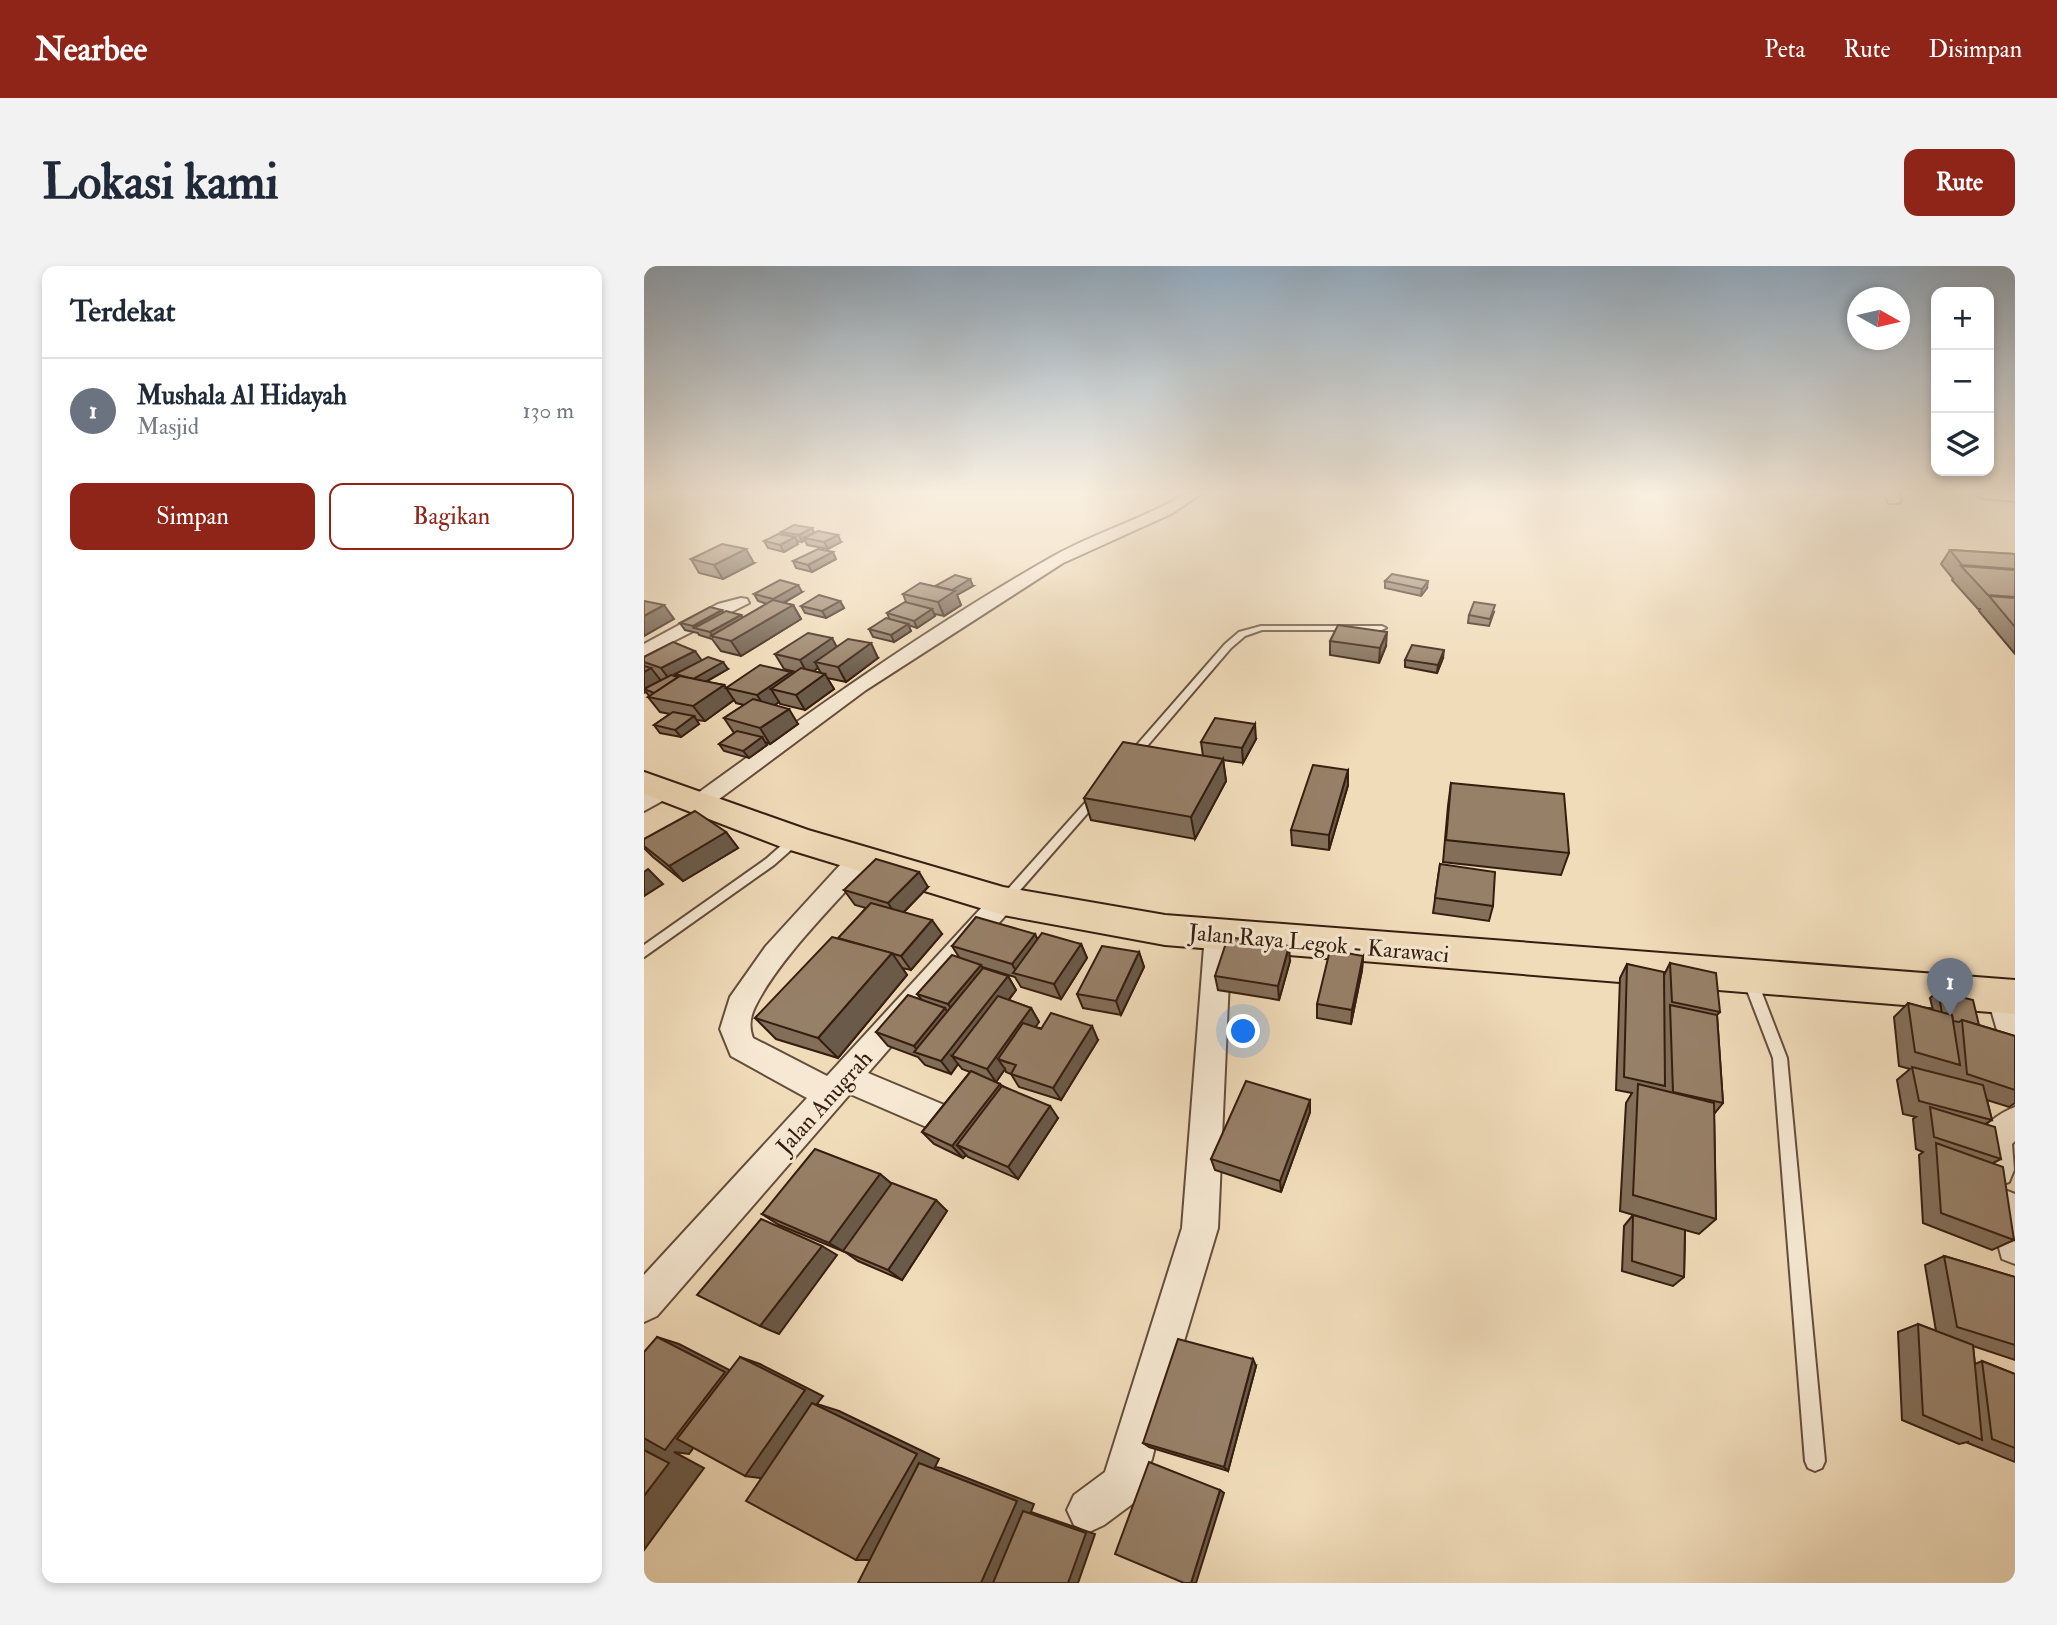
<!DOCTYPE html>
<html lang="id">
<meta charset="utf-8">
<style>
:root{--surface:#fff;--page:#f2f2f3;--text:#1f2937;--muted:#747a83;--line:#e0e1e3;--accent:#8f2418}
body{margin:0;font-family:"IM FELL Double Pica",serif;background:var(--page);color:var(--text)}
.controls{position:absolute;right:21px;top:21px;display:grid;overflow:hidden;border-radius:14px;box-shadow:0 4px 10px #0003}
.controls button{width:63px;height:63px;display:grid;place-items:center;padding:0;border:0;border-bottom:2px solid var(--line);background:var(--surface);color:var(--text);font:35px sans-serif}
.compass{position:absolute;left:1203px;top:21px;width:63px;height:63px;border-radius:50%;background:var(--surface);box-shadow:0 4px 10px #0003;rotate:98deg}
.you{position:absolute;left:600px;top:766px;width:24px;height:24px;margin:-18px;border:5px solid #fff;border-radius:50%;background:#1a73e8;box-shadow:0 0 0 10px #1a73e833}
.badge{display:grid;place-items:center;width:46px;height:46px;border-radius:50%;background:var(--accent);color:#fff;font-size:23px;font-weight:700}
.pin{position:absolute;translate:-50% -58px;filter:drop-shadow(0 2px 4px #0008)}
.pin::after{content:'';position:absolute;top:37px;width:24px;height:21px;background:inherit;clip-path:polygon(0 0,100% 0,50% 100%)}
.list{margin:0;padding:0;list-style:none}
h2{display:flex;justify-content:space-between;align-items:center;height:91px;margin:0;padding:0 28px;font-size:30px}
h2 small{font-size:23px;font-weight:400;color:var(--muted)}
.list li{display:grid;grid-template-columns:46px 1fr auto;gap:21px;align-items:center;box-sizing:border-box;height:105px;padding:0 28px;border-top:2px solid var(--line)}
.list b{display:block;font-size:26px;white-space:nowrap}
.list p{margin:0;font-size:23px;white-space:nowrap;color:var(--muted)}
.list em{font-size:23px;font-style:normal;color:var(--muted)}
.actions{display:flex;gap:14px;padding:21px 28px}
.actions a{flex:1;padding:16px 0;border:2px solid var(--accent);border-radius:14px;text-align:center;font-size:24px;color:var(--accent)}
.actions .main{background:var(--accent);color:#fff}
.icon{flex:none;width:38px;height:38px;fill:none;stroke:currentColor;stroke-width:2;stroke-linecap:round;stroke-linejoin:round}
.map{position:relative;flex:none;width:1371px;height:1317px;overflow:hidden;border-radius:14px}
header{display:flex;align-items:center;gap:42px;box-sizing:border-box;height:98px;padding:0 35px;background:var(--accent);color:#fff}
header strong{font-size:33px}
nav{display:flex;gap:38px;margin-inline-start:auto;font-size:24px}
.intro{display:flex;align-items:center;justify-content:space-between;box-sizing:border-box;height:168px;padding:0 42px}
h1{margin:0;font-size:49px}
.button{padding:18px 32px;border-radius:14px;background:var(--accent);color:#fff;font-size:24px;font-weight:700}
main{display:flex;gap:42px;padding:0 42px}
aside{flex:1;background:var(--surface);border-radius:14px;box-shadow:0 4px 10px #0003}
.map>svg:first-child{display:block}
</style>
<header>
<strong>Nearbee</strong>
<nav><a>Peta</a><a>Rute</a><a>Disimpan</a></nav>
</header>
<div class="intro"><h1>Lokasi kami</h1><a class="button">Rute</a></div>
<main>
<aside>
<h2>Terdekat<small></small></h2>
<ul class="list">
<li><span class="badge" style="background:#6b7280">1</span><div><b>Mushala Al Hidayah</b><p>Masjid</p></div><em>130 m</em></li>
</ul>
<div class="actions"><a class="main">Simpan</a><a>Bagikan</a></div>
</aside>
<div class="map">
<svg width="1371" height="1317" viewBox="0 0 1371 1317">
<rect width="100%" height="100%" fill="#f1dcba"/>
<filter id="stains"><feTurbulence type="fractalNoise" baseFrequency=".00286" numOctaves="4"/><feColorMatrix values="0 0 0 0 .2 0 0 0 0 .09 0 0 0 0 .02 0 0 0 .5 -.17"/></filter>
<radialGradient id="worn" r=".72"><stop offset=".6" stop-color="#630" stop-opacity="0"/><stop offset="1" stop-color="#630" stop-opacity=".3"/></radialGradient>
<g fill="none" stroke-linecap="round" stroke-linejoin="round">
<g stroke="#644d3a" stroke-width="4">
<g id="service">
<polygon points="617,360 738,360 742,362 738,364 618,364 601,370 587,382 492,493 484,493 484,489 581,378 595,366"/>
<polygon points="452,528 456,529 457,531 456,533 364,638 356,638 354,635 356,632 448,529"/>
<polygon points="152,569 158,573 156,576 130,599 0,691 0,679 122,593 148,570"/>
<polygon points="1106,709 1111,710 1113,714 1143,792 1181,1195 1178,1202 1171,1205 1164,1202 1161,1195 1129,792 1099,714 1101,710"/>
</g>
</g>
<g stroke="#644d3a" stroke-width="4">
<g id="minor">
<path d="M541,228H557L527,248L419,297L222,424L63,542L55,545L47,542L44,537L47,532C163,448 281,363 406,292C449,267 498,254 541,228Z"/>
<polygon points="1240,228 1254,228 1257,234 1255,237 1245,237"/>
<polygon points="1331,228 1371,228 1371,235 1338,232"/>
<polygon points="97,332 103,333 105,337 0,390 0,378 74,338"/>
<polygon points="21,517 29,519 32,524 29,529 0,545 0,527"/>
<path d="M216,584L225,587L228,593L225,599C189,641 135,692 111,741C106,751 105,762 109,772L183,810L350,628L359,625L368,628L372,635L368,642L224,807L305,841L310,851L305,861L294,866L206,828L13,1050L0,1056V1009L163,832L87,790L76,763L86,731L122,680L207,587Z"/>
<polygon points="574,658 583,661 587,668 574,962 523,1132 508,1193 491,1236 460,1259 445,1266 430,1259 423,1244 430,1229 461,1206 538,962 561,668 565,661"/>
<polygon points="1357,718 1367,722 1371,730 1371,792 1360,788 1343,730 1347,722"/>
<path d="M1371,841V875L1368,878L1370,904L1365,916L1353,920L1341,916C1326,880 1335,855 1371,841Z"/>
<polygon points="1361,924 1371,928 1371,998 1358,993 1344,941 1349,929"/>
</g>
</g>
<g stroke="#351d0f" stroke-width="4">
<polygon id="primary" points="0,506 164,564 359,621 521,649 1371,714 1371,748 521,679 359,649 140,582 0,528"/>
</g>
<use href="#service" fill="#f6e8d2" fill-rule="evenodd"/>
<use href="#minor" fill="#f6e8d2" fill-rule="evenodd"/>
<use href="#primary" fill="#f1dcba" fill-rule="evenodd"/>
</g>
<g fill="#826e59" stroke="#351d0f" stroke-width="2" fill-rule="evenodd">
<polygon points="168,262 170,267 197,276 184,283 163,279 161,274 158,276 152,275 154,278 140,286 124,282 120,275 138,269 137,266"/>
<polygon points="1306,284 1371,288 1371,388 1335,345 1336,343 1334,343 1308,314 1309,313 1297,298"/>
<polygon points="47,293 110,297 79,313 55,307"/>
<polygon points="192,293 168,306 152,302 149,295"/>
<polygon points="741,315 783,322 777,330 741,322"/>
<polygon points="291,320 329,320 313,329 317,339 300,350 291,348 291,350 273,362 264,359 267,365 250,376 229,371 225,363 246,354 243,347 262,336 259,328"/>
<polygon points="158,326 140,337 149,339 157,353 97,390 77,385 68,373 55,369 54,367 41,364 36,357 80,346 97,349 99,352 123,338 114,335 110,328"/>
<polygon points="196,335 200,342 182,352 161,347 157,340"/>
<polygon points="850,346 845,360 824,357 825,349"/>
<polygon points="686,375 742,380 735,397 686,389"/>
<path d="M192,381L234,392L202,416L183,412L190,423L161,444L136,438L135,436L131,439L154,458L126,478L121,476L123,479L105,492L80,485L75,478L90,467L80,452L100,439L92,437L90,434L61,455L52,454L55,458L37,471L16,467L10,459L26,448L16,446L4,431L5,430L2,426L0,427V391L58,394L84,403L62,416L80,419L82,422L147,406L148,408L152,406L140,403L131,388ZM174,402L177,407L169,405Z"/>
<polygon points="799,392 793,407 761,401 761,394"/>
<polygon points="612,473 599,497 579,494 582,515 551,573 447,554 440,532 559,490 557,476"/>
<polygon points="704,504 704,519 685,584 648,579 647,564"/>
<polygon points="807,517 925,587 917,609 799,596 804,540"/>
<polygon points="82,566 94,582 39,615 9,591 0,582 0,573"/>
<polygon points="796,598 849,640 845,655 789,647"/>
<polygon points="284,621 260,646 298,668 267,704 258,702 263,709 194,792 132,773 111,752 195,673 222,642 211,639 200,624"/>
<polygon points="391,668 393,673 437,678 443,692 417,733 377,721 371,711 338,701 339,702 364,710 372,724 365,734 387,742 395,756 391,761 454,774 417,834 375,821 367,808 362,806 361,803 352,816 414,852 374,913 324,891 322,889 319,892 290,878 278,866 326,806 318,803 314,798 307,808 281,799 274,791 244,780 232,766 278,734 273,728 315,691 308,680"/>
<polygon points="495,686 500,701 477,749 439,742 433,728"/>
<polygon points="719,690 718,704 707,758 673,752 673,738"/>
<polygon points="646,695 635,734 574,724 571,710"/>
<polygon points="1026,697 1076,746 1073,749 1079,837 1070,848 1072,953 1055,968 1041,964 1040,1011 1029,1020 978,1005 980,960 989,949 1003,953 976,945 982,837 988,827 972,824 976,712 983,698 1020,709"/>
<polygon points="1294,725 1335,759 1371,770 1371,837 1365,841 1343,834 1348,854 1341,858 1357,893 1349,897 1370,974 1348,984 1279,957 1275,889 1279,886 1272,883 1269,853 1272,851 1259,848 1253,814 1266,803 1255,800 1250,751 1264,737 1289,744 1286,732"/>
<polygon points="666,834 666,846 637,926 571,904 567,893"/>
<polygon points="236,908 248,918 303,945 258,1014 214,995 201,986 135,959 118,948"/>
<polygon points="1300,990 1371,1011 1371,1094 1329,1080 1331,1098 1338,1095 1371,1108 1371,1196 1324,1177 1324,1176 1315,1178 1258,1154 1254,1066 1274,1058 1292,1065 1281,999"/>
<polygon points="612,1100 584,1205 505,1181 499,1177"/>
</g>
<g fill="#6a5a49" stroke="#351d0f" stroke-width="2">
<polygon points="168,262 171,269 160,272 161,274 158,276 155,269"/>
<polygon points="194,269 197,276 184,283 180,276"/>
<polygon points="151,271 154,278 140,286 136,279"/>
<polygon points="102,283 110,297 79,313 70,299"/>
<polygon points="189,286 192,293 168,306 164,299"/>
<polygon points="326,313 329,320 313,329 317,339 300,350 294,336 307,324"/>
<polygon points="784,315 783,322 777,330 778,323"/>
<polygon points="154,319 158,326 133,340 129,333"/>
<polygon points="196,335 200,342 182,352 178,345"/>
<polygon points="20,339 30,353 0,370 0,350"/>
<polygon points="149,339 157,353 97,390 87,375"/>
<polygon points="288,343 291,350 273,362 270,355"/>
<polygon points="78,344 83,351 51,362 49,360"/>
<polygon points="97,349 101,356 69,371 66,366"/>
<polygon points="264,358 267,365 250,376 247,369"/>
<polygon points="743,366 742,380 735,397 736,382"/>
<polygon points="188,372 196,387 171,396 174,402 164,409 156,394"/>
<polygon points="227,377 234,392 202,416 194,401"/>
<polygon points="800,384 799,392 793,407 794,399"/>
<polygon points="51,385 61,399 31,408 35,413 28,417 17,402"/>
<polygon points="79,396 84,403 52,421 47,414"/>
<polygon points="7,402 18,416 0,423 0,406"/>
<polygon points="147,406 156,421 127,423 135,436 123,444 113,429"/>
<polygon points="181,408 190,423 161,444 152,429"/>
<polygon points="80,419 90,434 61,455 49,440"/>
<polygon points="145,443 154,458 126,478 116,462"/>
<polygon points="50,450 55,458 37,471 31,464"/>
<polygon points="611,458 612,473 599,497 598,482"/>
<polygon points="118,471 123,479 105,492 99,485"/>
<polygon points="579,493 582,515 551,573 547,551"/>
<polygon points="704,504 704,519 685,584 685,569"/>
<polygon points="82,566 94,582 39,615 25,600"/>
<polygon points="4,603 19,618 0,630 0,606"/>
<polygon points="275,606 284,621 254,652 244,637"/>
<polygon points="288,654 298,668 267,704 257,690"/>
<polygon points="391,668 398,683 374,708 368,698"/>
<polygon points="437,678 443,692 417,733 410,718"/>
<polygon points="645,680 646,695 635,734 634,720"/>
<polygon points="495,686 500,701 477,749 472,735"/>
<polygon points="248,687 263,709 194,792 174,772"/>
<polygon points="719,690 718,704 707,758 708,744"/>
<polygon points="337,699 345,713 314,752 304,738"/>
<polygon points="364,710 372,724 318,794 308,790 314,798 307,808 297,795"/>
<polygon points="301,742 310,756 276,788 270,780"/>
<polygon points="387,742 395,756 365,797 354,793 361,803 352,816 343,803"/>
<polygon points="448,760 454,774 417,834 409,822"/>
<polygon points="356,818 365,831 313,879 322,889 319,892 308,880"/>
<polygon points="666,834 666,846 637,926 636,915"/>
<polygon points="406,840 414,852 374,913 364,901"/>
<polygon points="236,908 249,919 201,986 185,977"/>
<polygon points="292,934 303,945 258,1014 244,1004"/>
<polygon points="178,980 193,989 135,1068 116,1060"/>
<polygon points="13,1071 35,1078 101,1112 45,1188 30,1186 60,1202 0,1284 0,1169"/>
<polygon points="96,1091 116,1098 179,1130 173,1138 195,1145 295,1193 291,1201 297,1202 390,1238 387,1246 451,1268 434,1317 337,1317 239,1294 212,1294 123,1213 101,1210"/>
<polygon points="609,1093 612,1100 584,1205 580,1201"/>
<polygon points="576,1224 580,1227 552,1317 547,1317"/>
</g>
<g fill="#978068" stroke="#351d0f" stroke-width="2">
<polygon points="150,259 168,262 155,269 137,266"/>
<polygon points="174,265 194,269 180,276 160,272"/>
<polygon points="134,268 151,271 136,279 120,275"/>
<polygon points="78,278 102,283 70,299 47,293"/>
<polygon points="174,283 189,286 164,299 149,295"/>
<polygon points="1306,284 1371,288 1371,303 1318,299"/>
<polygon points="1317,300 1371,304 1371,331 1344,329"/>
<polygon points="748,308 784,315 778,323 741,315"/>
<polygon points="311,309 326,313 308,324 291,320"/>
<polygon points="136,314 154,319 129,333 110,328"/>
<polygon points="276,317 311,325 294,336 259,328"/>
<polygon points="175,329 196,335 178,345 157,340"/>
<polygon points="1345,330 1371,332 1371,361"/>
<polygon points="129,334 149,339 87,375 67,370"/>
<polygon points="0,335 20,339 0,350"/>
<polygon points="261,336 288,343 270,355 243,347"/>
<polygon points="830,336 851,339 846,353 825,349"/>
<polygon points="66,341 78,344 49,360 36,357"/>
<polygon points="82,345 97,349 66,366 50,362"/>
<polygon points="242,352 264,358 247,369 225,363"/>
<polygon points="694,359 743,366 736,382 686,375"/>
<polygon points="164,367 188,372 156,394 131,388"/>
<polygon points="204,373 227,377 194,401 171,396"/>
<polygon points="29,376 51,385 17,402 0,396 0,391"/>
<polygon points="768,379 800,384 794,399 761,394"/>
<polygon points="64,391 79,396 49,413 31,408"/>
<polygon points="116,399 147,406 113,429 82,422"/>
<polygon points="0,400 7,402 0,406"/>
<polygon points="157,402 181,408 152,429 127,423"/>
<polygon points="27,409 34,411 10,427 0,423"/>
<polygon points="36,410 80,419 49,440 4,431"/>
<polygon points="109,433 145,443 116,462 80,452"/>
<polygon points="29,446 50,450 31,464 10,459"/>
<polygon points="571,452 611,458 598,482 557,476"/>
<polygon points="93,465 118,471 99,485 75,478"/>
<polygon points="479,476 579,493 547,551 440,532"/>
<polygon points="669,499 704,504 685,569 647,564"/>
<polygon points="807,517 920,528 925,587 802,574"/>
<polygon points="51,545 82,566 25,600 0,580 0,573"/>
<polygon points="232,593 275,606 244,637 200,624"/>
<polygon points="796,598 851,606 849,640 791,632"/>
<polygon points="227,637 288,654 257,690 194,672"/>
<polygon points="332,651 391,668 368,698 308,680"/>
<polygon points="398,667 437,678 410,718 369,707"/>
<polygon points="188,671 248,687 174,772 111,752"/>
<polygon points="584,671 645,680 634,720 571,710"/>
<polygon points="458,680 495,686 472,735 433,728"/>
<polygon points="686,684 719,690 708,744 673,738"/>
<polygon points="308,689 337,699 304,738 273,728"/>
<polygon points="1026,697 1072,707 1076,746 1028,736"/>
<polygon points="983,698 1020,706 1021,820 980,811"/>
<polygon points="339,702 364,710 297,795 270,786"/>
<polygon points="1294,725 1329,734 1335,759 1318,754 1315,756 1309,755 1308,749 1298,747"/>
<polygon points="264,729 301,742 270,780 232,766"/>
<polygon points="354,730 387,742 343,803 308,790"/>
<polygon points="1264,737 1308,749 1316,799 1271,786"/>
<polygon points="1026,739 1073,749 1079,837 1029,826"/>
<polygon points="407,747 448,760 409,822 367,808 372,799 354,793 379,757 397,763"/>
<polygon points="1318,754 1371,770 1371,824 1323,808"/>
<polygon points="1268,801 1339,819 1348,854 1275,835"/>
<polygon points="327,805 356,818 308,880 278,866"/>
<polygon points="602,815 666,834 636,915 567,893"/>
<polygon points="994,818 1070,837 1072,953 989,929"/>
<polygon points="358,820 406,840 364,901 313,879"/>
<polygon points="1286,841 1351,861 1357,893 1290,871"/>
<polygon points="1292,877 1359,901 1370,974 1297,947"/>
<polygon points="171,883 236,908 185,977 118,948"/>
<polygon points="248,917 292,934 244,1004 199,985"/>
<polygon points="989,949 1041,964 1040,1011 988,995"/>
<polygon points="117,953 178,980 116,1060 53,1029"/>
<polygon points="1300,990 1371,1011 1371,1079 1313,1061"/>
<polygon points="1274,1058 1329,1079 1338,1174 1279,1149"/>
<polygon points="13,1071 81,1106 21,1184 0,1172 0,1086"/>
<polygon points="534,1073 609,1093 580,1201 499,1177"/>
<polygon points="96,1091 161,1124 101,1210 33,1173"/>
<polygon points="1338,1095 1371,1108 1371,1182 1348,1173"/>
<polygon points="168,1137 273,1188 212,1294 102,1235"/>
<polygon points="0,1184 25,1197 0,1230"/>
<polygon points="505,1196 576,1224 547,1317 540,1317 471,1288"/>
<polygon points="275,1197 373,1235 337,1317 214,1317"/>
<polygon points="379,1245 442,1267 424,1317 349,1317"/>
</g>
<linearGradient id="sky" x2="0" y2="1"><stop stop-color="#92aabe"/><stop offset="0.55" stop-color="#f9efe0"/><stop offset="1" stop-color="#f9efe0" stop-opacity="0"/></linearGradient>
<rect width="1371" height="412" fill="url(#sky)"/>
<g text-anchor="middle" stroke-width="6" stroke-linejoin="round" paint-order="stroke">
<g font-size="23" fill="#351d0f" stroke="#f6e8d2">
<text transform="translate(675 677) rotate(5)" y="8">Jalan Raya Legok - Karawaci</text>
<text transform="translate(180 836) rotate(-48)" y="8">Jalan Anugrah</text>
</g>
</g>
<rect width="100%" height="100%" filter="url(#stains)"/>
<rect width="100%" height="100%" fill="url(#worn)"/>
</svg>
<div class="controls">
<button>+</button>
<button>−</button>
<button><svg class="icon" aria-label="layers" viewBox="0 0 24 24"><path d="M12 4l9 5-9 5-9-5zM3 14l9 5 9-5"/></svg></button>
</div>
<svg class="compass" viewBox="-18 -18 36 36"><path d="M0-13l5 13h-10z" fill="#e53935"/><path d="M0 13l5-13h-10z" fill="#747a83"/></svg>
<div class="you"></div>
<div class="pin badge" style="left:1306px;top:750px;background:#6b7280">1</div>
</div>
</main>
